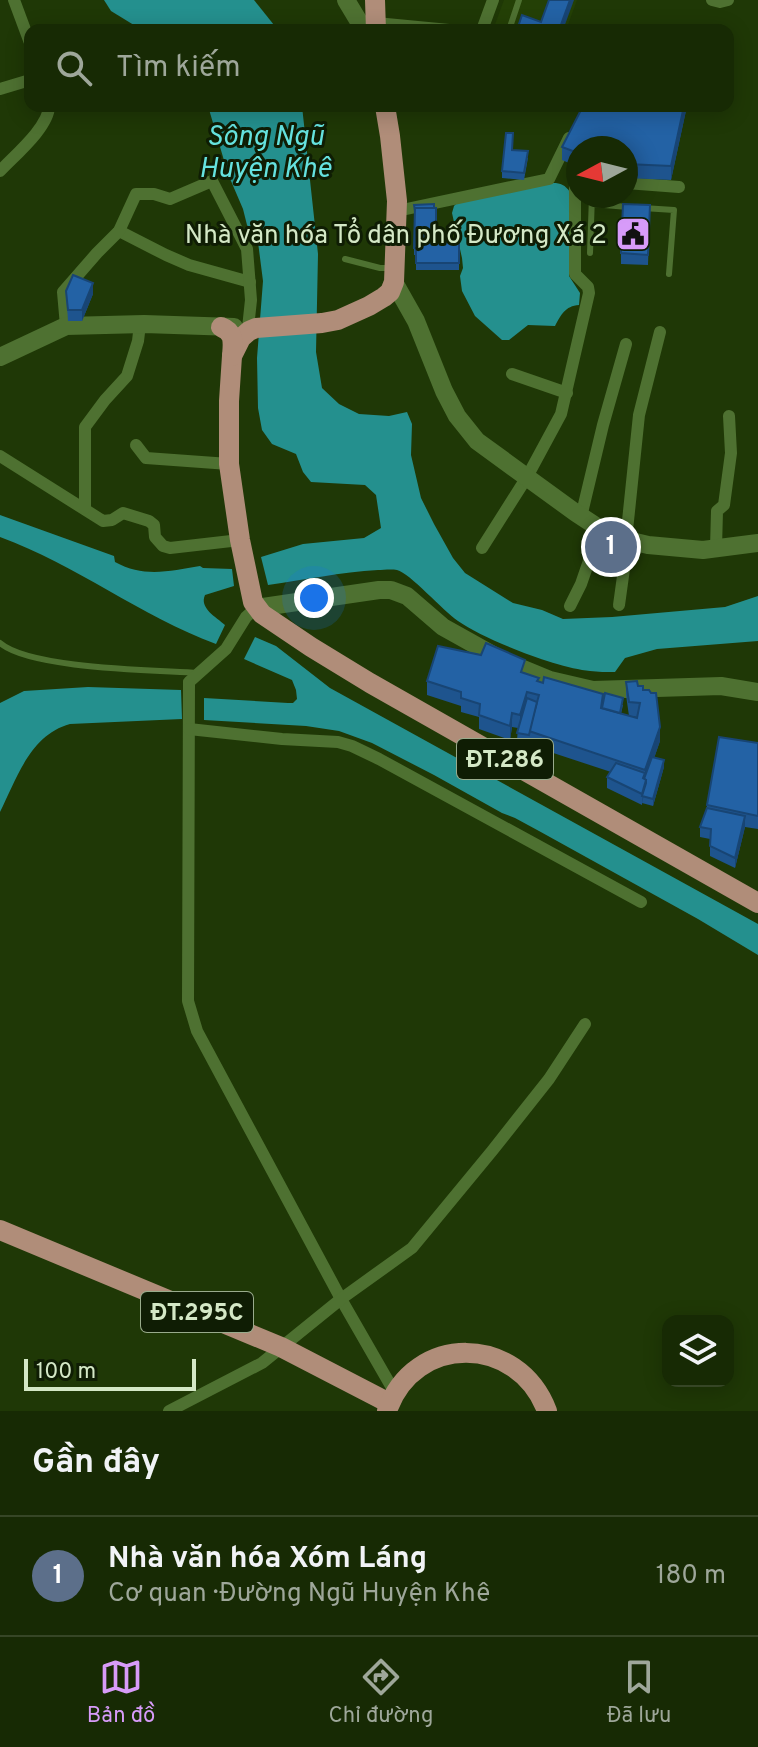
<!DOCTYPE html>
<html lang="vi">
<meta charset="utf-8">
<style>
:root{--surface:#172a04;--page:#243613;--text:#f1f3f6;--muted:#9ea79a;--line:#364626;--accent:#d79bf9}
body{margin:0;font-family:Overpass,sans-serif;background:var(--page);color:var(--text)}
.controls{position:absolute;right:24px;bottom:24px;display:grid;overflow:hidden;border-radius:16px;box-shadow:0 4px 20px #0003}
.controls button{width:72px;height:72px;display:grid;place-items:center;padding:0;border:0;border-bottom:2px solid var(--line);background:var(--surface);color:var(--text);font:40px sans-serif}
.compass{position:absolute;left:566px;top:136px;width:72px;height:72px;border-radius:50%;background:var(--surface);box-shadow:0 4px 20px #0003;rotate:263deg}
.scale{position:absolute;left:24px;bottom:20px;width:172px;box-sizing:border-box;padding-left:8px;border:4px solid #d4e8c6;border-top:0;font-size:22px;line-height:28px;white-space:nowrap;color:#d4e8c6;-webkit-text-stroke:6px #0f1d04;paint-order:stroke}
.you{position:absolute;left:314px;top:598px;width:28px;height:28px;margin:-20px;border:6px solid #fff;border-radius:50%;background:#1a73e8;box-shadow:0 0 0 12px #1a73e833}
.badge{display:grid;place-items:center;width:52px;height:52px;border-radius:50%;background:var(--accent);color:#fff;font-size:26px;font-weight:700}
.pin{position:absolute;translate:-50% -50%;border:4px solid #fff;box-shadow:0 2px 8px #0006}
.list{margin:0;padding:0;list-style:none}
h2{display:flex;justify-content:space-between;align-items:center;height:104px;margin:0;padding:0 32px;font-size:34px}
h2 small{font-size:26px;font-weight:400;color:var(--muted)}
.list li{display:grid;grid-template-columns:52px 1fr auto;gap:24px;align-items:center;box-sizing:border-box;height:120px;padding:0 32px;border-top:2px solid var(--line)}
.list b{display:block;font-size:30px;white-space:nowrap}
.list p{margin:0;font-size:26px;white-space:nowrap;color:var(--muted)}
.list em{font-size:26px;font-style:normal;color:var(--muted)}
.icon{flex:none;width:44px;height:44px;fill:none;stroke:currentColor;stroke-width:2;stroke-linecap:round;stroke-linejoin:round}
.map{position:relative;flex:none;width:758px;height:1411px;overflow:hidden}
.search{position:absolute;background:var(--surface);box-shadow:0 4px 20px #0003;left:24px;right:24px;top:24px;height:88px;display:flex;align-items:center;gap:20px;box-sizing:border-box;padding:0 28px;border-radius:16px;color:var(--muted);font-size:30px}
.sheet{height:224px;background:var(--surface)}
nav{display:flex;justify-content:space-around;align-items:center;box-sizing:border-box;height:112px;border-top:2px solid var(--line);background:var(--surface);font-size:22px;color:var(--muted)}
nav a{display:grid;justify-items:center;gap:4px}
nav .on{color:var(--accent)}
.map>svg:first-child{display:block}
</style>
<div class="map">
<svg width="758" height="1411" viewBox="0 0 758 1411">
<rect width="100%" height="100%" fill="#1f3806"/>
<polygon fill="#244006" points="504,0 577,0 566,30 493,30"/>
<g fill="#24908e">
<polygon points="104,0 254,0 278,30 142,30 111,11"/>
<path d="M208,106H302L318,254L316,352L322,388L339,404L359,414L389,416L407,412L412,424L411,455L421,498L434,524L453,558L465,573L513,603L542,610L563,619L612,617L725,607L758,596V641L657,649L625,658L615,672C606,672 598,672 590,671C557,668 485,640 458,621C443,611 410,573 397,570C391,569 383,570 378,570C341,572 304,580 268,585L261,557L303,544L364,538L381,528L376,495L365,485L311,482L303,472L296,454L272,444L262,430L258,408L257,358L263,281L258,242L247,225L243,209L228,174Z"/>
<path d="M553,183C561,183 565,185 570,192L569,276L580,293L579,305C565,306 561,315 555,326L528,325L509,340H502L475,316L462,291L460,276L463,268L462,258L452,213L454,206L458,202Z"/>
<path d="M0,515L114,556L115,562C144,578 170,571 200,566L203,568L232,569L234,586L205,595C199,608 216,617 225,625L216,644C141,616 76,565 0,537Z"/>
<polygon points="255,637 276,646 330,688 758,924 758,955 698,919 539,831 515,818 502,813 434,775 372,743 339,731 306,726 204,720 204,698 288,703 293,703 297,699 296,690 292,680 244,659"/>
<path d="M88,687L181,690L182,719L70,724C30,735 17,778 0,812V703L24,691Z"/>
</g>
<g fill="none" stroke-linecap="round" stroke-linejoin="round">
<g stroke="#4e7131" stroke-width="6">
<polyline points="509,30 519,0"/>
<polyline points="592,204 628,207"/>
<polyline points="643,208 674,210 669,274"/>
<polyline points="590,253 592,196"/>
<polyline points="345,259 380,268 392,268"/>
<path d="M0,643C30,669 155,670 198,673"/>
</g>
<g stroke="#4e7131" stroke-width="12">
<polyline points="14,0 30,43"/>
<polyline points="712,0 720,2 728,0"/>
<polyline points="376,23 449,30"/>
<polyline points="482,30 493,0"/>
<polyline points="0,89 30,80"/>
<path d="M0,171C14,156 49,127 49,106"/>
<polyline points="626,183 679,187"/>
<polyline points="397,211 549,179 569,138"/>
<polyline points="119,231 166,255 189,265 250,282"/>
<polyline points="66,326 63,292 97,253 119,231 136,194 154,194 170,199 212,181 247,249 251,300 248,328"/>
<polyline points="512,374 567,393"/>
<polyline points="136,445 146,458 229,464"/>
<polyline points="0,456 103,521 112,520 123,513 149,521 154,525 155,537 163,546 170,548 240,540"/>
<polyline points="85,508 85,427 105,400 127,376 138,341 140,324"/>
<polyline points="581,517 603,425 626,344"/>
<polyline points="626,540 639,415 660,332"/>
<polyline points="482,548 527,477 561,414 589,293 588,287 575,274 575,178"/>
<polyline points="716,548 717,511 724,505 731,453 729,416"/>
<polyline points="619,605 628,540"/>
<polyline points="570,606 581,584 600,529"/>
<polyline points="256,608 246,617 226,649 189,682 188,1001 197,1031 341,1299 395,1393"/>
<polyline points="189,729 282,739 338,742 352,746 379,759 641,902"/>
<polyline points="169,1411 262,1363 341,1299 412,1248 492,1151 549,1079 585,1024"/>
</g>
<g stroke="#4e7131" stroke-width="18">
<polyline points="346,0 364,30"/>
<polyline points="394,282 416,321 444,391 457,416 477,441 576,513 611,536 648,545 703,550 758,543"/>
<polyline points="0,357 66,326 144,324 234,327"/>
<polyline points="256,608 379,590 391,590 407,596 443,627 504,661 550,680 593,690 721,686 758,692"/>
</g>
<g stroke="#b08d79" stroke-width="20">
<polyline points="375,0 376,30"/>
<polyline points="385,106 390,136 397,201 394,282 390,292 384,297 369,306 338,320 322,323 256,328 249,331 241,338 232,356 229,401 229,464 240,540 253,602 262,614 311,647 370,683 758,903"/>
<path d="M221,327C235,332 233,343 232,356"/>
<polyline points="0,1230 281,1347 389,1403"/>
<path d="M387,1411C414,1333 518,1334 547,1411"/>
</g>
</g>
<g fill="#1e548e">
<polygon points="687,106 671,180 626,178 626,148 578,148 578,167 562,160 562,147"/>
<polygon points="512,150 528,158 524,180 502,178 502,171"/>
<polygon points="650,205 648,265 621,264 621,253"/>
<polygon points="436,242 459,242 459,270 416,270 416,255 414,255 414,248"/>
<polygon points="66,291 93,294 82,321 68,321"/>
<polygon points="595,543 626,543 623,556 595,550"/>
<polygon points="481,655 525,673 539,682 603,705 623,705 621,714 637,718 637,717 629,716 626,695 626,682 638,686 643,690 660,741 654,758 664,767 653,806 642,803 642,805 607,788 607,777 611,772 529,745 529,742 517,740 518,728 512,727 510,740 479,729 479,717 461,712 461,706 427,695 427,681"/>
<polygon points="758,743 758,829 745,827 735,868 710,856 710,839 700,837 700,827 707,808 707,805"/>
</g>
<g fill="#184574">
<polygon points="570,0 574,0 563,30 559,30"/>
<polygon points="684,106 687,106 671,180 671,166"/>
<polygon points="93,283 93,294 82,321 82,310"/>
<polygon points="527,692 527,705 520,728 520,715"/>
<polygon points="512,713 512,727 510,740 510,726"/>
<polygon points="660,727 660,741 646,782 642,805 645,770"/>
<polygon points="664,760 664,767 653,806 653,799"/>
<polygon points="745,816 745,827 735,868 735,858"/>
</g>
<g fill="#2362a5" stroke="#184574" stroke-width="2">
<polygon points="549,0 570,0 559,30 517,30 522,15 541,22"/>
<polygon points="583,106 684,106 671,166 626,164 626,148 578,148 578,153 562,147"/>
<polygon points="506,133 513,133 512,150 528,151 524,173 502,171"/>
<polygon points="434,204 434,208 415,208 415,211 414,205"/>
<polygon points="623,204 650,205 648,255 621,253"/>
<polygon points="415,208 436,208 436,242 459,242 459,263 416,263 416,248 414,248"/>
<polygon points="73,275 93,283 82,310 68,310 66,291"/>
<polygon points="600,528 626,536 623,549 595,543"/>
<polygon points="486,643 525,660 521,672 539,678 537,681 543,683 544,677 603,694 601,708 637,718 640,703 629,702 626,682 637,681 638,686 643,686 643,690 649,690 651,693 656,693 660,727 645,770 529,731 539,695 527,692 520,715 512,713 510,726 479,715 480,704 461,698 461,692 427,681 438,646 481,655"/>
<polygon points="605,693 623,698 620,713 602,708"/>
<polygon points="527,698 537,702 529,735 517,733"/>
<polygon points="719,737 758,743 758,816 707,805"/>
<polygon points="652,757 664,760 653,799 642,796 646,783 646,780 644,779"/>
<polygon points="616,763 645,773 643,778 646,780 642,794 607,777"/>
<polygon points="707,808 745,816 735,858 710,846 711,829 700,827"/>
</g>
<defs>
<g id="civic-square" transform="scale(1.8)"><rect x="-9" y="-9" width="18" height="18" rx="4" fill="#d79bf9" stroke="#0f1d04"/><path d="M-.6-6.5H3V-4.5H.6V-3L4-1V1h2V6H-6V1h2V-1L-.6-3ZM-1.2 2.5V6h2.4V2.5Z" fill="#111"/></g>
</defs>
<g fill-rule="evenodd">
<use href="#civic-square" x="633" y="234"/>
</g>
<g text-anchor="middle" stroke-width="6" stroke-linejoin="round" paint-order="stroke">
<g fill="#0f1d04" stroke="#99ab8c" stroke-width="2">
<rect x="457" y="739" width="96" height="40" rx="6"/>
<rect x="141" y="1292" width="112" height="40" rx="6"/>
</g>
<g font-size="24" font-weight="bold" fill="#d4e8c6">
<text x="505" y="767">ĐT.286</text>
<text x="197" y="1320">ĐT.295C</text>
</g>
<g font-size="26" fill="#d4e8c6" stroke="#0f1d04" text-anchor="end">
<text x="607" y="243">Nhà văn hóa Tổ dân phố Đương Xá 2</text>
</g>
<g font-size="28" font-style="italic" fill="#65e2df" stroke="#0f1d04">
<text x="265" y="145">Sông Ngũ<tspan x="265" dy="32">Huyện Khê</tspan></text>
</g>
</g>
</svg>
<div class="controls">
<button><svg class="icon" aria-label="layers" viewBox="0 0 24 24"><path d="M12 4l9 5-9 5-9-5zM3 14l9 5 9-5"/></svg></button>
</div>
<svg class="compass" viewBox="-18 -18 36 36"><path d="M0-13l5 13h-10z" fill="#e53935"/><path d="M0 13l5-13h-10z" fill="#9ea79a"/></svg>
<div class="scale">100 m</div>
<div class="you"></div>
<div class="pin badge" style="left:611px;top:547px;background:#5c6f8a">1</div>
<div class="search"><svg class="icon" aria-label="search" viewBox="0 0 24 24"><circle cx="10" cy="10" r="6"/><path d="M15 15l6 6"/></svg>Tìm kiếm</div>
</div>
<section class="sheet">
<h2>Gần đây<small></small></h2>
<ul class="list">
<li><span class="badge" style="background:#5c6f8a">1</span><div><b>Nhà văn hóa Xóm Láng</b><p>Cơ quan · Đường Ngũ Huyện Khê</p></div><em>180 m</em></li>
</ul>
</section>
<nav>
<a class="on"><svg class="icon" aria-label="map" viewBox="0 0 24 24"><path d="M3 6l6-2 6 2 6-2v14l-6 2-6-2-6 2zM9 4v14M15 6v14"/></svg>Bản đồ</a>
<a><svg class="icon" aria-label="directions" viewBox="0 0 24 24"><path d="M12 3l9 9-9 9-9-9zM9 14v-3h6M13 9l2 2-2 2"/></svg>Chỉ đường</a>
<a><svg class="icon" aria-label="saved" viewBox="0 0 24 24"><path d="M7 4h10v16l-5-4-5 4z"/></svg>Đã lưu</a>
</nav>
